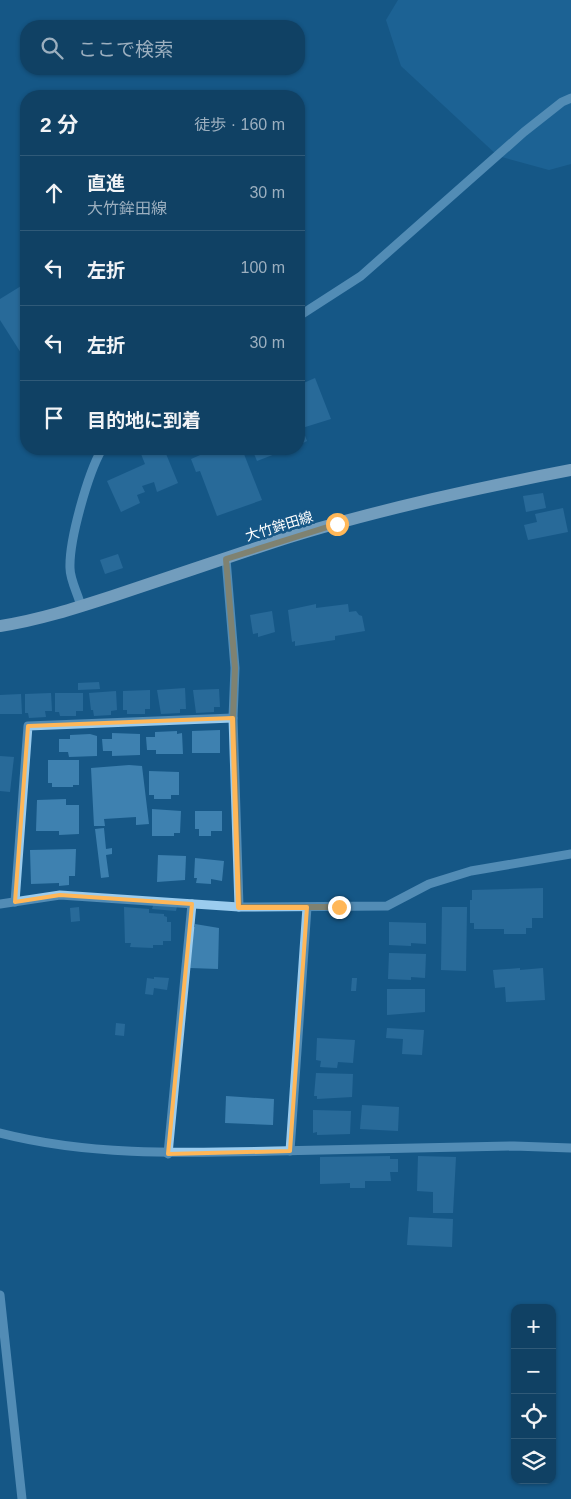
<!DOCTYPE html>
<html lang="ja">
<meta charset="utf-8">
<style>
:root{--surface:#104164;--page:#19486a;--text:#f1f3f6;--muted:#9cafbf;--line:#305a78}
body{margin:0;font-family:Arial,"Noto Sans JP",sans-serif;background:var(--page);color:var(--text)}
.controls{position:absolute;right:15px;bottom:15px;display:grid;overflow:hidden;border-radius:10px;box-shadow:0 1px 4px #0004}
.controls button{width:45px;height:45px;display:grid;place-items:center;padding:0;border:0;border-bottom:1px solid var(--line);background:var(--surface);color:var(--text);font:25px sans-serif}
.stop{position:absolute;width:15px;height:15px;margin:-11px;border:4px solid #ffb758;border-radius:50%;background:#fff}
.stop.end{background:#ffb758;border-color:#fff;box-shadow:0 1px 5px #0008}
.list{margin:0;padding:0;list-style:none}
h2{display:flex;justify-content:space-between;align-items:center;height:65px;margin:0;padding:0 20px;font-size:21px}
h2 small{font-size:16px;font-weight:400;color:var(--muted)}
.list li{display:grid;grid-template-columns:32px 1fr auto;gap:15px;align-items:center;box-sizing:border-box;height:75px;padding:0 20px;border-top:1px solid var(--line)}
.list b{display:block;font-size:19px;white-space:nowrap}
.list p{margin:0;font-size:16px;white-space:nowrap;color:var(--muted)}
.list em{font-size:16px;font-style:normal;color:var(--muted)}
.icon{flex:none;width:28px;height:28px;fill:none;stroke:currentColor;stroke-width:2;stroke-linecap:round;stroke-linejoin:round}
.map{position:relative;flex:none;width:571px;height:1499px;overflow:hidden}
.search{position:absolute;background:var(--surface);box-shadow:0 1px 4px #0004;left:20px;top:20px;width:285px;height:55px;display:flex;align-items:center;gap:12px;box-sizing:border-box;padding:0 18px;border-radius:20px;color:var(--muted);font-size:19px}
.panel{position:absolute;background:var(--surface);box-shadow:0 1px 4px #0004;left:20px;top:90px;width:285px;height:365px;border-radius:20px}
.map>svg:first-child{display:block}
</style>
<div class="map">
<svg width="571" height="1499" viewBox="0 0 571 1499">
<rect width="100%" height="100%" fill="#165786"/>
<polygon fill="#2570a4" points="398,0 571,0 571,164 549,170 498,156 401,66 386,20"/>
<g fill="#3e81b0">
<polygon points="26,283 26,350 21,353 0,320 0,299"/>
<polygon points="315,378 331,419 302,428 307,441 299,445 299,385"/>
<polygon points="139,449 164,449 178,483 157,492 154,482 142,486 145,492 137,495 140,503 121,512 107,481 145,464"/>
<polygon points="214,449 242,449 262,500 217,516 200,471 196,472 191,459"/>
<polygon points="252,449 288,449 257,461"/>
<polygon points="543,493 546,508 526,512 523,496"/>
<polygon points="563,508 568,532 528,540 524,525 537,522 535,514"/>
<polygon points="118,554 123,568 105,574 100,560"/>
<polygon points="316,604 316,608 348,604 349,612 356,611 359,615 362,616 365,631 335,636 335,640 295,646 295,641 292,642 288,610"/>
<polygon points="272,611 275,632 258,637 258,633 253,634 250,615"/>
<polygon points="99,682 100,689 78,690 78,683"/>
<polygon points="185,688 186,709 180,709 180,713 161,714 157,690"/>
<polygon points="219,689 220,707 214,707 214,712 196,713 193,690"/>
<polygon points="150,690 150,709 145,709 145,714 127,714 127,710 123,710 123,691"/>
<polygon points="116,691 117,710 111,711 111,715 94,716 93,710 91,710 89,693"/>
<polygon points="51,693 52,711 45,711 46,717 29,718 28,713 25,713 25,694"/>
<polygon points="55,693 83,693 83,711 76,711 76,716 60,716 59,712 55,712"/>
<polygon points="21,694 22,714 0,714 0,695"/>
<polygon points="220,730 220,753 192,753 192,731"/>
<polygon points="177,731 177,734 182,733 183,754 156,754 156,750 147,750 146,737 155,737 155,732"/>
<polygon points="112,733 140,734 140,755 112,756 112,751 103,751 102,739 112,739"/>
<polygon points="90,734 97,736 97,756 69,757 68,752 59,752 59,739 70,739 70,735"/>
<polygon points="0,756 14,757 10,792 0,791"/>
<polygon points="48,760 79,760 79,785 73,785 73,787 52,787 52,783 48,783"/>
<polygon points="129,765 142,766 149,824 136,825 136,817 104,819 105,826 94,826 91,768"/>
<polygon points="149,771 179,772 179,795 171,795 171,799 154,799 154,795 149,795"/>
<polygon points="66,799 66,805 79,805 79,834 59,835 59,831 36,831 37,800"/>
<polygon points="152,809 181,811 180,833 174,833 174,836 152,836"/>
<polygon points="195,811 222,811 222,831 211,831 211,836 199,836 199,829 195,829"/>
<polygon points="104,828 106,849 112,848 112,854 106,855 109,877 101,878 95,829"/>
<polygon points="76,849 75,876 69,876 69,885 59,886 59,883 31,884 30,850"/>
<polygon points="158,855 186,856 185,880 157,882"/>
<polygon points="195,858 224,861 222,881 211,879 211,884 196,883 197,878 194,878"/>
<polygon points="543,888 543,918 532,918 532,928 526,928 526,934 504,934 504,929 474,929 474,923 470,923 470,900 472,900 472,890"/>
<polygon points="154,903 177,906 176,911 152,909"/>
<polygon points="79,907 80,921 71,922 70,908"/>
<polygon points="124,907 149,909 149,913 164,914 164,916 167,917 167,922 171,922 171,941 163,941 163,945 153,945 153,948 130,947 131,943 125,943"/>
<polygon points="442,907 467,907 466,971 441,970"/>
<polygon points="389,922 426,923 426,944 411,943 411,946 389,945"/>
<polygon points="195,924 219,928 218,969 190,968 192,927 195,927"/>
<polygon points="389,953 426,954 425,978 411,977 411,980 388,979"/>
<polygon points="520,968 520,970 543,968 545,1000 506,1002 505,987 495,988 493,970"/>
<polygon points="154,977 169,978 167,990 154,988 153,995 145,994 147,978 154,979"/>
<polygon points="352,978 357,978 356,991 351,991"/>
<polygon points="387,989 425,989 425,1012 387,1015"/>
<polygon points="116,1023 125,1024 124,1036 115,1035"/>
<polygon points="387,1028 424,1030 422,1055 402,1054 403,1039 386,1038"/>
<polygon points="317,1038 355,1040 353,1063 338,1062 337,1068 320,1067 321,1061 316,1060"/>
<polygon points="316,1073 353,1074 352,1097 317,1099 317,1096 314,1096"/>
<polygon points="226,1096 274,1099 273,1125 225,1123"/>
<polygon points="362,1105 399,1107 398,1131 360,1129"/>
<polygon points="313,1110 351,1111 350,1134 317,1135 317,1132 313,1133"/>
<polygon points="390,1156 390,1159 398,1159 398,1172 390,1172 391,1181 365,1181 365,1188 350,1188 350,1183 320,1184 320,1157"/>
<polygon points="418,1156 456,1157 453,1213 433,1213 433,1192 417,1191"/>
<polygon points="409,1217 453,1219 452,1247 407,1245"/>
</g>
<g fill="none" stroke-linecap="round" stroke-linejoin="round">
<g stroke="#9bccee" stroke-width="9">
<polyline points="299,316 361,276 524,132 562,102 571,98"/>
<polyline points="226,559 235,668 233,718 239,907"/>
<path d="M81,606C78,594 70,580 70,568C69,540 88,473 102,449"/>
<polyline points="15,902 28,726 233,718"/>
<polyline points="0,904 60,895 239,907 387,906 429,884 471,871 571,854"/>
<path d="M0,1133C90,1156 183,1153 275,1151C354,1150 434,1148 514,1146L571,1148"/>
<polyline points="290,1151 307,907"/>
<polyline points="168,1154 192,904"/>
<polyline points="0,1295 22,1499"/>
</g>
<path stroke="#e2f1ff" stroke-width="12" d="M0,626C39,620 76,608 113,596C167,578 220,560 274,542C370,511 472,489 571,470"/>
</g>
<g fill="none" stroke-linecap="round" stroke-linejoin="round">
<polyline stroke="#ffb758" stroke-width="6" points="337,524 226,559 235,668 233,718 239,907 339,907"/>
</g>
<path d="M0 0H571V1499H0ZM233,718L239,907H307L290,1151L168,1154L192,904L60,895L15,902L28,726Z" fill="#165786" fill-opacity=".55" fill-rule="evenodd"/>
<path fill="none" stroke="#ffb758" stroke-width="4" stroke-linejoin="round" d="M233,718L239,907H307L290,1151L168,1154L192,904L60,895L15,902L28,726Z"/>
<g text-anchor="middle" stroke-width="5" stroke-linejoin="round" paint-order="stroke">
<g font-size="14" fill="#fff" stroke="#165786">
<text transform="translate(279 526) rotate(-17)" y="5">大竹鉾田線</text>
</g>
</g>
</svg>
<div class="controls">
<button>+</button>
<button>−</button>
<button><svg class="icon" aria-label="locate" viewBox="0 0 24 24"><circle cx="12" cy="12" r="6"/><path d="M12 2v4M12 18v4M2 12h4M18 12h4"/></svg></button>
<button><svg class="icon" aria-label="layers" viewBox="0 0 24 24"><path d="M12 4l9 5-9 5-9-5zM3 14l9 5 9-5"/></svg></button>
</div>
<div class="stop" style="left:337px;top:524px"></div>
<div class="stop end" style="left:339px;top:907px"></div>
<div class="search"><svg class="icon" aria-label="search" viewBox="0 0 24 24"><circle cx="10" cy="10" r="6"/><path d="M15 15l6 6"/></svg>ここで検索</div>
<section class="panel">
<h2>2 分<small>徒歩 · 160 m</small></h2>
<ul class="list">
<li><svg class="icon" aria-label="ahead" viewBox="0 0 24 24"><path d="M12 20V5M6 11l6-6 6 6"/></svg><div><b>直進</b><p>大竹鉾田線</p></div><em>30 m</em></li>
<li><svg class="icon" aria-label="left" viewBox="0 0 24 24"><path d="M17 20v-9H6M10 6l-5 5 5 5"/></svg><div><b>左折</b></div><em>100 m</em></li>
<li><svg class="icon" aria-label="left" viewBox="0 0 24 24"><path d="M17 20v-9H6M10 6l-5 5 5 5"/></svg><div><b>左折</b></div><em>30 m</em></li>
<li><svg class="icon" aria-label="arrive" viewBox="0 0 24 24"><path d="M6 21V4h12l-3 4 3 4H6"/></svg><div><b>目的地に到着</b></div></li>
</ul>
</section>
</div>
